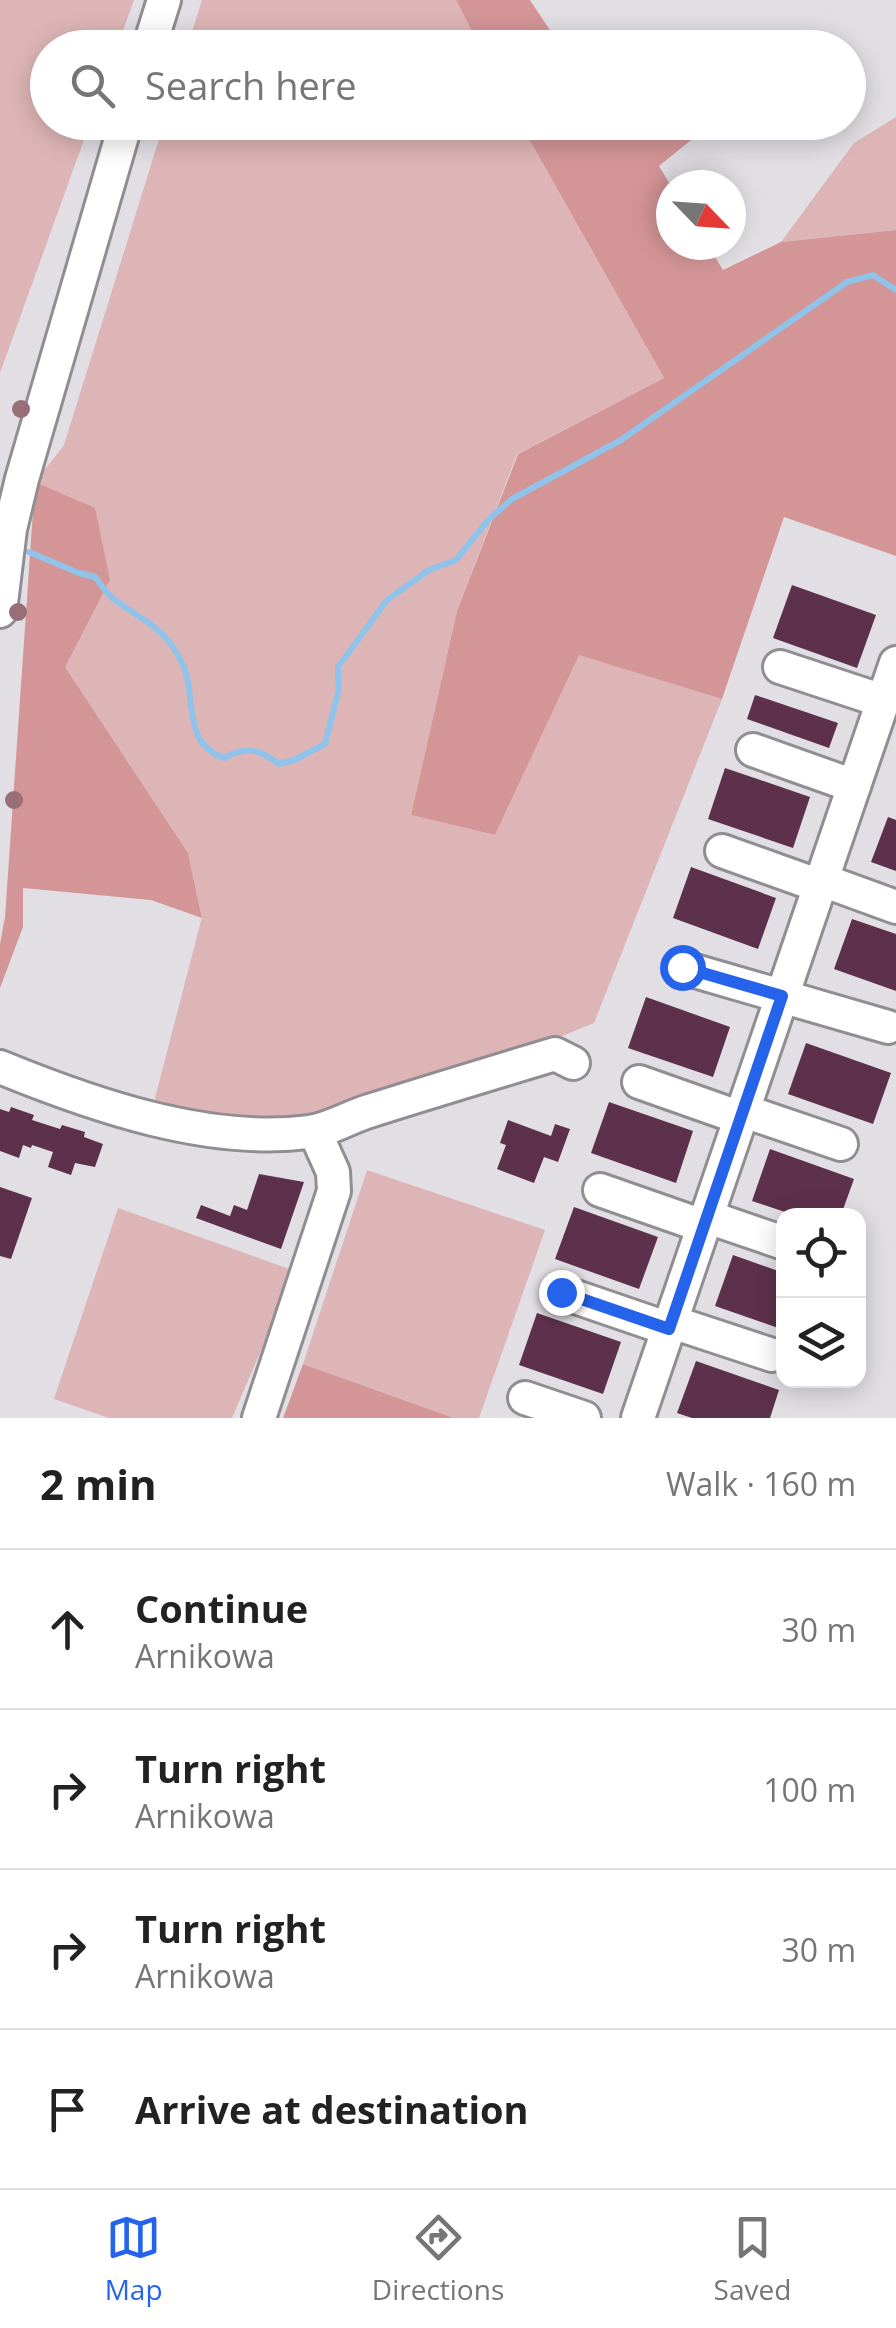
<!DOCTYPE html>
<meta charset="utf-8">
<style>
:root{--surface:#fff;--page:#f6f6f6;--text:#222;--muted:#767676;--line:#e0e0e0;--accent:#2563eb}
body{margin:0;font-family:"Open Sans",sans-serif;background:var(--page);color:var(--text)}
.controls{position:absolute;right:30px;bottom:30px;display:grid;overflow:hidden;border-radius:20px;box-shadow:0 5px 25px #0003}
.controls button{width:90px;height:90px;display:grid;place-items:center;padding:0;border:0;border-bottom:2px solid var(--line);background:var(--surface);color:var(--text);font:50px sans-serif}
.compass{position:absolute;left:656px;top:170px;width:90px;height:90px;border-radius:50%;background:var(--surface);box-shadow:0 5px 25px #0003;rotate:115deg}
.stop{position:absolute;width:30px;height:30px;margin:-22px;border:8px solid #2563eb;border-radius:50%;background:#fff}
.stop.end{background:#2563eb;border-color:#fff;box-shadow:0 2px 10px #0008}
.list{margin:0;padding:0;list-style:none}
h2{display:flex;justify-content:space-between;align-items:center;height:130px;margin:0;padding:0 40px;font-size:42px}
h2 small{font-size:32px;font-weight:400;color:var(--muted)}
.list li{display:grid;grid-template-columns:65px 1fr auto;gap:30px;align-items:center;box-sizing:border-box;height:160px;padding:0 40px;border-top:2px solid var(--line)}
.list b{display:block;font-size:38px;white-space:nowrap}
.list p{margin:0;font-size:32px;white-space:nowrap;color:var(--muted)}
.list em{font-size:32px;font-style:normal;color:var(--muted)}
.icon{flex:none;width:55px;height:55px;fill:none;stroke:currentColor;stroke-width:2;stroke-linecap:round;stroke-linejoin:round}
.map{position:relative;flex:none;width:896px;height:1418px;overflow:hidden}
.search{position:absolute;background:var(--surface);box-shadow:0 5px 25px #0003;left:30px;right:30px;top:30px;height:110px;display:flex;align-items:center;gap:25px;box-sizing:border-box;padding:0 35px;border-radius:55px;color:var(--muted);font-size:38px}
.sheet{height:770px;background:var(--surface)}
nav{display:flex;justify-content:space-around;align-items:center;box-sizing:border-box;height:140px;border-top:2px solid var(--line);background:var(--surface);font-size:28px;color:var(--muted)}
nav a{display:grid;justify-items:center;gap:5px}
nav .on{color:var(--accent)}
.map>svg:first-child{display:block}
</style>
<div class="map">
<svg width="896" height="1418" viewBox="0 0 896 1418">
<rect width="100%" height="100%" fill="#e1dfe4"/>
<g fill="#deb5b6">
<polygon points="0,0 134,0 117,47 48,48 48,122 90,123 0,373"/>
<polygon points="202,0 456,0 480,47 187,47"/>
<polygon points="896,117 896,230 781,242 854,143"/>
<polygon points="164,123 520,123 664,378 517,454 457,611 411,815 495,835 579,654 722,699 594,1023 484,1068 310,1122 162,1114 155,1098 202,917 188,853 64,666 110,580 35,482 64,445"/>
<polygon points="367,1170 545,1230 479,1418 454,1418 303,1364"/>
<polygon points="118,1208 295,1271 232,1418 109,1418 54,1399"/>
</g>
<g fill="#d49597">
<polygon points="456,0 530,0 561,47 480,47"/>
<polygon points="520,123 704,123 696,136 659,166 671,186 671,245 708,245 723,270 781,242 896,230 896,556 784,517 722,699 579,655 495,835 411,815 457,611 518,454 664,378"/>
<polygon points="35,482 95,508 110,580 65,667 188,853 202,918 151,900 23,888 23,927 0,988 0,944 5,917"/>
<polygon points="303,1364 454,1418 283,1418"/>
</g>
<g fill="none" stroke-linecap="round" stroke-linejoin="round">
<path stroke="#8fc3e9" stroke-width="6" d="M29,552L79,573L95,577C101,584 107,595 115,600C145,622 165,627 182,663C198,696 180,742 224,758C246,746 260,749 279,764L294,760L325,744L339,689L338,667L387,600L429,570L456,560L489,519L512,499L621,440L847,282L873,275L896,290"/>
</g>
<g fill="#5d304c">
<polygon points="792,585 876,615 857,668 773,638"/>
<polygon points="755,695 838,723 829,748 747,719"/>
<polygon points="725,768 810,797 793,848 708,819"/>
<polygon points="888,817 896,820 896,871 871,862"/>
<polygon points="691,867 776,898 758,949 673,918"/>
<polygon points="852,919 896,934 896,991 834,969"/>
<polygon points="646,997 730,1027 713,1077 628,1048"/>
<polygon points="806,1043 891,1073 873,1124 788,1094"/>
<polygon points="609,1102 693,1131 676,1183 591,1153"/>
<polygon points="11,1107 34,1115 32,1120 60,1129 62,1125 85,1132 84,1137 103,1144 95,1167 75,1163 71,1175 48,1167 53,1152 32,1145 31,1148 23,1145 19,1158 0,1151 0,1109 9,1112"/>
<polygon points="508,1120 551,1136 555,1124 570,1129 558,1162 544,1157 534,1183 497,1169 506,1145 500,1143"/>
<polygon points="770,1149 854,1179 841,1215 794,1215 752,1201"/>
<polygon points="259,1174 304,1182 281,1249 196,1218 201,1205 230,1216 234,1205 247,1210"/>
<polygon points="0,1187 32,1198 11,1259 0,1256"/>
<polygon points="574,1207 658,1237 639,1289 555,1259"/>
<polygon points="733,1255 784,1273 784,1330 715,1306"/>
<polygon points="537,1313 621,1342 603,1394 519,1365"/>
<polygon points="696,1361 779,1390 770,1418 692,1418 677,1413"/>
</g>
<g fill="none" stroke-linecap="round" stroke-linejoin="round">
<g stroke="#908e92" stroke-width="38">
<g id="minor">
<polyline points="149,48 164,0"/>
<polyline points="0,611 10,529 22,479 126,122"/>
<polyline points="780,667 883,701"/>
<polyline points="753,750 854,786"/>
<polyline points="722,851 820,886"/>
<polyline points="822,880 896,907"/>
<polyline points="681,967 888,1027"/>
<path d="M0,1067C93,1105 208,1145 309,1132C328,1130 348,1118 366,1112C429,1092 492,1073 555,1054L573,1063"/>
<polyline points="639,1082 741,1118"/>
<polyline points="744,1111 841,1144"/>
<polyline points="600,1190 703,1226"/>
<polyline points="708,1217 784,1243"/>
<polyline points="561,1292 669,1329"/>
<polyline points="672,1322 772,1355"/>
<polyline points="525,1398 584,1418"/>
<polyline points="259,1418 334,1191 333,1172 315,1132"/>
<polyline points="638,1418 896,663"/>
</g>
</g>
<use href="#minor" stroke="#fff" stroke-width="32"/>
</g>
<g fill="#986e77">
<circle cx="21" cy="409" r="9"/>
<circle cx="18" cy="612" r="9"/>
<circle cx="14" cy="800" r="9"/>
</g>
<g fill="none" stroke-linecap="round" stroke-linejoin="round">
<polyline stroke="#2563eb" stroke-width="12" points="561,1292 669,1329 782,996 682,967"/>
</g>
</svg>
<div class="controls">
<button><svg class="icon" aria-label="locate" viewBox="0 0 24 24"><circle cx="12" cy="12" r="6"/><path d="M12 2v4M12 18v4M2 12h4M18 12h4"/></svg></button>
<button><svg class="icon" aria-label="layers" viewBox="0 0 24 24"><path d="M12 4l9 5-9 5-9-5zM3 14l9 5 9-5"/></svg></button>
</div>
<svg class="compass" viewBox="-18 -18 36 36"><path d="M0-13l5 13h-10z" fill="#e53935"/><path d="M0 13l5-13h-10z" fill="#767676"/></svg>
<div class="stop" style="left:682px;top:967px"></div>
<div class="stop end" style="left:561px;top:1292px"></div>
<div class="search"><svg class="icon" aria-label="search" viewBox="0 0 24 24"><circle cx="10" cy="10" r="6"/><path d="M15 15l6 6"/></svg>Search here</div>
</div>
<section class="sheet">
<h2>2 min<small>Walk · 160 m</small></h2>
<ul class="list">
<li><svg class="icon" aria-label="ahead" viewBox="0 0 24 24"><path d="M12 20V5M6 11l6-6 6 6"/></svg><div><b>Continue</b><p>Arnikowa</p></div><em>30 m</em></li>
<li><svg class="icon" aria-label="right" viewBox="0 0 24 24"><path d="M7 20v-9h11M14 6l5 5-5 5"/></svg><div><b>Turn right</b><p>Arnikowa</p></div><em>100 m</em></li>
<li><svg class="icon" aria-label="right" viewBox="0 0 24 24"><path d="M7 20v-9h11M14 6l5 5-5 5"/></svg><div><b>Turn right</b><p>Arnikowa</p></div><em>30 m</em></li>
<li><svg class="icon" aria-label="arrive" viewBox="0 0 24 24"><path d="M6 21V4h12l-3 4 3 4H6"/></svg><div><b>Arrive at destination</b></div></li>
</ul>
</section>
<nav>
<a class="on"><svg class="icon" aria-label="map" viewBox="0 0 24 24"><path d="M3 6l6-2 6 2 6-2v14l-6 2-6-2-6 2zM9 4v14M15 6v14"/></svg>Map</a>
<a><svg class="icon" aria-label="directions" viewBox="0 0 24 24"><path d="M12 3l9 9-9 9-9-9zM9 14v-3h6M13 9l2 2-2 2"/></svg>Directions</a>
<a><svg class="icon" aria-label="saved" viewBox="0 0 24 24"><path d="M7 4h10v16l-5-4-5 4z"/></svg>Saved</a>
</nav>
